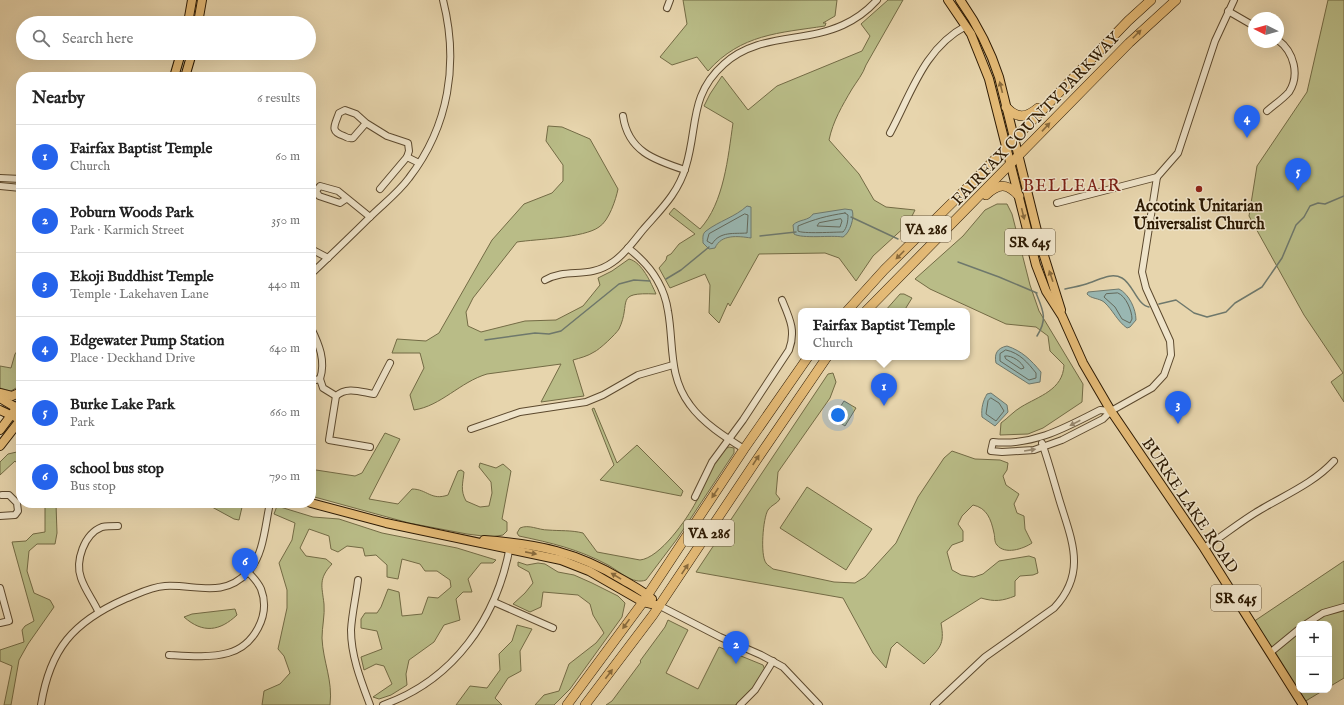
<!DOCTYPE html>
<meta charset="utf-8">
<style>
:root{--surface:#fff;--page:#f6f6f6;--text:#222;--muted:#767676;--line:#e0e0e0;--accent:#2563eb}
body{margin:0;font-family:"IM FELL English",serif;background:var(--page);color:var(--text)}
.controls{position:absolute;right:12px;bottom:12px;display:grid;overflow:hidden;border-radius:8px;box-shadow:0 4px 16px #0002}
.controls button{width:36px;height:36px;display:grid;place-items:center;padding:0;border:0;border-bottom:1px solid var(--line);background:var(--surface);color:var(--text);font:20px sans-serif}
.compass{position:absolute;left:1248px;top:12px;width:36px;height:36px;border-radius:50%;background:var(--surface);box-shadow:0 4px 16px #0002;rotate:276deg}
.you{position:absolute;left:838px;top:415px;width:14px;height:14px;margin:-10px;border:3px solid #fff;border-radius:50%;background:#1a73e8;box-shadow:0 0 0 6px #1a73e833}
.badge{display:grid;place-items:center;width:26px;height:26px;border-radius:50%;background:var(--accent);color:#fff;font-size:13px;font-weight:700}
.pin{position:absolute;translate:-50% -33px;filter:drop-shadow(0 1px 2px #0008)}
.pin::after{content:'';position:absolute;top:21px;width:14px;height:12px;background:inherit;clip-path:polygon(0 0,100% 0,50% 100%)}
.popup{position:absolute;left:798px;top:308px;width:172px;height:52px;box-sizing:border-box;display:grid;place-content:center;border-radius:8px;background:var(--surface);filter:drop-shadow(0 1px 3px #0005);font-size:13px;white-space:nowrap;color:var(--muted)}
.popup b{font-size:15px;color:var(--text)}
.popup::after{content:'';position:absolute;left:50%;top:100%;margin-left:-8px;border:8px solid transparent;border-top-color:var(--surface)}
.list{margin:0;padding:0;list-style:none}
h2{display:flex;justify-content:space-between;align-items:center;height:52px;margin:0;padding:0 16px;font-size:17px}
h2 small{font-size:13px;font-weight:400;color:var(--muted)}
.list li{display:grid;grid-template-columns:26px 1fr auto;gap:12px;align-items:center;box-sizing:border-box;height:64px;padding:0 16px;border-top:1px solid var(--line)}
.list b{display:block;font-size:15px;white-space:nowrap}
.list p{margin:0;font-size:13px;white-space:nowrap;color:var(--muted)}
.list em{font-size:13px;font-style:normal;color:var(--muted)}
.icon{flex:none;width:22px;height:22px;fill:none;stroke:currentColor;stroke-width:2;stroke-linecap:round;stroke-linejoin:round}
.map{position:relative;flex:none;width:1344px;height:705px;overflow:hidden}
.search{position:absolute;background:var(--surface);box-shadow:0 4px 16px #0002;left:16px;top:16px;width:300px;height:44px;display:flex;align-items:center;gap:10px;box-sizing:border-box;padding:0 14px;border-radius:22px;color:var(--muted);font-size:15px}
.panel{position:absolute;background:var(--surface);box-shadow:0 4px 16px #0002;left:16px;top:72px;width:300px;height:436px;border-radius:16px}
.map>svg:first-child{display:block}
</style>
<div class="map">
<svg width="1344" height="705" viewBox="0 0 1344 705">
<rect width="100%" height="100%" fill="#e7d5ad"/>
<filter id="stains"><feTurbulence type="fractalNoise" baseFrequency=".005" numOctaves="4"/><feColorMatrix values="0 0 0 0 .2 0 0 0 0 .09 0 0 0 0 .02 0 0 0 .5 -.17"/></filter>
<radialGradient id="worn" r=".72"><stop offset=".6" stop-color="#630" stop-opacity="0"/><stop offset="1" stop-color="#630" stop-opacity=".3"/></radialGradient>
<g fill="#b9bc87" stroke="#736b45">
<path d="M683,0H837L835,16L823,23H826L825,26C779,33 741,34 708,71L697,57L672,65L660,57L687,24Z"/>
<path d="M888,0H903L866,65C863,74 857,81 852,89C842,106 833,121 829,140L859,174L874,200L886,207L915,210L908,224L873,256L856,281L839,258L825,253L759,254L730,306L728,303L719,323L709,313L710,285L705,274L670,288L659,268L666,260L667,256L671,254L679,244L695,234L669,214L674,208L700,229C724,203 728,157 733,123L704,106L710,94L722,76L748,110L777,86L862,51L870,36L861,24Z"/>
<polygon points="1328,0 1344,0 1344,402 1331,382 1343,373 1304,315 1249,216 1257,166 1307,92"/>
<path d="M548,126L562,127L590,139L618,189C616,199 609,221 599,227C584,238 537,239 517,242L473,298L466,312L468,326L481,332L525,321L556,320L583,306L600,285L598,278L612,271L629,259C642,262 651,283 656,294C613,292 632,302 619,329C616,334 599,350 594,352C588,356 580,358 573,360L584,396L541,402L561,364L487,374C460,382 441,406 414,410L410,395L424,368L420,353H392L397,339L426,341L439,333L492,240L524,204L552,193L563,181V165L546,141Z"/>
<path d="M997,204H1007L1012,214L1030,285L1039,311L1083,384L1082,402L1043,428L1028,434L1000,435L1001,423C1008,418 1014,411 1021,407C1039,396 1063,390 1064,365L1050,351L1048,336L1036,327L1006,324L930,289L915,279L963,236L985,210Z"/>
<polygon points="900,294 904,294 912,298 904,311 885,311"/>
<polygon points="21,346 21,385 11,391 0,388 0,366 11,368 15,354"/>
<path d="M833,373L836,382L830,398L778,472L776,494L780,499C777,504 771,505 768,510C763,518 760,555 766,563C767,565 771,567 773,569L834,582L855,583L865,577L896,543L918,497L944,458L952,451L975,459L1000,460L1008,463L1007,470L1003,476L1006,485L1019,494L1014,504L1017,513L1024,516L1025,529L1032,543C1023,549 1005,555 997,545C994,542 995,536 994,533C991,519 987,508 973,505L962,516L958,524L963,531V541L952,545L947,552L952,570L961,575L974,577L983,574L999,561L1029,556L1035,558L1038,573L1033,575L1020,576L1015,581V596C1002,601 995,602 981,598L941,623C945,645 940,648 924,664L897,642L891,648L886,668L873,653L843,598L696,572L828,374Z"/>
<polygon points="844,401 856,408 845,426 833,418"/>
<polygon points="594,408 617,463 637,445 683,491 681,496 600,480 614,465 592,409"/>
<path d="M385,433L400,439L369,499L398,504L412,489C427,489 431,501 448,495L458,471L461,470L464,472C463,483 460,490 466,501L480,507L489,506L492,493L491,482L479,467L480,463L496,468L503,464L511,471L502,519L507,522V531L503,535L491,537L467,534L409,523L311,496V468L316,470L355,476L362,473Z"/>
<path d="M729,447L734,448V453L677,539L646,580C633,585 619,571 608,565C578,549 552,543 519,536L517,533L520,528C529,524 538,530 548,530C560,531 571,530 583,533L597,552L640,560C660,558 687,519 696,502C703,489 715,452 729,447Z"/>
<polygon points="21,451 21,468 15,461 0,475 0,462 8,454"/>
<polygon points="807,487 872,529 846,570 780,528"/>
<polygon points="45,503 56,504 57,533 55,544 37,544 29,551 27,571 34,593 50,600 54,607 28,644 19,660 11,705 4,705 12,666 0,661 0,650 24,642 22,630 25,626 34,621 12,542 26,541 33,534 45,532"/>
<polygon points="193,503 243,503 239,520 234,519 212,507"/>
<path d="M277,506L313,517L339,519L382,533L457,548L496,560L493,563H481L468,579L472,592H463L456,599L460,620L444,625L434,642L409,660L406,674L407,685L391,695L379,699L373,697L392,684L384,666L376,664L364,670L361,657L382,649L377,631L361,628V619L365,613H377L381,607L388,589L399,592L402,616L422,614L428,597L438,598L451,587L450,580L437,571H425L420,564L402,559L398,579L387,577V565L376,555L365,556L363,548L347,546L338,552L331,549L329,536L309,529L300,548L306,556L326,559L332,564C318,579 322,586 324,604C325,615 322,627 322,638C323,662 333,680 330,705H262L264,691L280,684L290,673L284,656L278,649L287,608V590L279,563L292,540L295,523L274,514Z"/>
<polygon points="1344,561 1344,678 1329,687 1329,624 1299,624 1299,690 1324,690 1304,702 1253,622"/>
<polygon points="518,562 527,565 538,563 545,564 558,572 574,575 592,583 618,596 625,603 622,617 570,689 554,705 535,705 544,695 559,691 569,664 596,643 604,633 593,615 590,604 578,595 543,592 541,607 530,612 513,604 525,593 533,583 529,572 518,566"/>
<path d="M235,609L237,615C220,631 203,634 184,617L192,614Z"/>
<polygon points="668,620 688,630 666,673 698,689 719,647 763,665 765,670 756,685 735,705 606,705 612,701 641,662 640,661 665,627"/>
<polygon points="517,625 532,629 520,651 521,671 508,678 495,698 502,705 456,705 470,686 487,688 500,670 499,654 512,641"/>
</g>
<g fill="#99b7b2" stroke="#6e786c">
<path d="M747,206L751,207V238C738,236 721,234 715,248L709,249L703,243C703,238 702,234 706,231C719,221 735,217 747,206Z"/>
<path d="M845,209L852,210C855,217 850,233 843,237C831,235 802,239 794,234L793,225C799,219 809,221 813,214Z"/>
<path d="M1119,289C1129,294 1136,309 1136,320L1130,327L1127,328C1117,321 1113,310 1104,302C1099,298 1091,299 1087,294L1088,292Z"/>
<path d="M1007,346C1022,351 1031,360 1041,372L1040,382L1029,384L996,363C994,354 997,348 1007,346Z"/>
<path d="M991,393L1007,405L1008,412L995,426L982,417C981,408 983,401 987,394Z"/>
</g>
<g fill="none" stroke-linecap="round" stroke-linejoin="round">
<g stroke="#63685a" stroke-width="1">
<path d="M845,213L848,215C848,221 847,228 843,232C835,232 802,234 798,231V226C815,219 826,216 845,213Z"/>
<path d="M745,214L748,215L747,233C734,234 720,231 712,244L707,241L709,234Z"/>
<polygon points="841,219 842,221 840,227 817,226 819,223"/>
<path d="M1118,293C1126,296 1132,311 1132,319L1130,323L1122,319L1115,307L1104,297L1106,294Z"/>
<path d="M1006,350C1020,353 1028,363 1036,373V378L1029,380L1000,361V354Z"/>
<path d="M1005,356C1012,355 1022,362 1024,368L1021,369L1006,359Z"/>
<polygon points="991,398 999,403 1004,411 996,421 986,414 988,401"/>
</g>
<g stroke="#6e786c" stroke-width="1.5">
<polyline points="851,217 898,239"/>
<polyline points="760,236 796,232"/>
<polyline points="958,262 999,277 1037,293"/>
<polyline points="666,279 681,270 709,247"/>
<path d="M1065,289C1073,287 1082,286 1089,283C1099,280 1111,272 1122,278C1133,284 1137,305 1149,307"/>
<path d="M1036,293C1043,310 1048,319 1037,336"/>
<polyline points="1159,304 1176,300 1194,313 1207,317 1226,312 1235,303 1262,287 1282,258 1296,225 1304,217 1310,206 1318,203 1325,204 1344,196"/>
<polyline points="485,340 535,333 549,334 561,331 619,284 634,280 650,281"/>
</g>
<g stroke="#5c492e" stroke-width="8">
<g id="minor">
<polyline points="667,8 670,0"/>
<polyline points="1228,11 1254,26"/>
<path d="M1267,111C1274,105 1283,99 1289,92C1300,75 1294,52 1278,40"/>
<path d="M623,116C628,151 654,160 685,170"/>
<path d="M366,123L356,114L345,110L339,113C335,125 329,131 344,136C347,138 349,139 353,138L366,123L387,136L408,143L409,151L407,157L419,163"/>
<path d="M890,133C911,94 924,48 966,26"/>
<polyline points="0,178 21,179"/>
<polyline points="0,186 21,188"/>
<polyline points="380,189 407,157"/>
<polyline points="346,199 340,203 319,196 316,191 320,186 338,191 370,217"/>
<polyline points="1057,203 1157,177 1178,153 1215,41 1234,0"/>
<path d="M628,248C649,264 664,284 668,311C674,344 668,376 690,405C703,423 725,437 744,449"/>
<polyline points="311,249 328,258"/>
<path d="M311,274C331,255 351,236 370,217C383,204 398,193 409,178C449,126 459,63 443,0"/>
<path d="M545,280C568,267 588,280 613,262C625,254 633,242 642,231C660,210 678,194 686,166C698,127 689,95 724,64C758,33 804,43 843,25C856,19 868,10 877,0"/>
<path d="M311,328C319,344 326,361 320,379"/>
<path d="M320,379L323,388L336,396C347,386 361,392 374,394L390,363"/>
<polyline points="311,381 320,379"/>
<polyline points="336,396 329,440 370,447"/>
<path d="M1111,411L1100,410C1065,428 1033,446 993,442L991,451L1002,452L1034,450L1062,440L1103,419L1111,411L1152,388L1164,375L1171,355L1170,341L1146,288L1142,272L1157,177"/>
<polyline points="471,429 520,412 586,402 603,395 638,375 673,365"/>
<path d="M695,497L712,462L743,420L789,350C796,331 790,319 782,300"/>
<polyline points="0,516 15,515 18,511 17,503 9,495 2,495"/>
<path d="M1204,548C1223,536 1241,521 1260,510C1285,495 1314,483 1334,461"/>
<path d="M358,580C356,597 352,613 351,630C351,656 361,681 370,705"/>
<polyline points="0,588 9,621 0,623"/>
<polyline points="494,602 553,628"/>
<polyline points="660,606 720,637 761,655 783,667 819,705"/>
<path d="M98,611C93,600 85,590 81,578C75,561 84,534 102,527C107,526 113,526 118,526"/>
<polyline points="1306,624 1323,613 1344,607"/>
<polyline points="1271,652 1299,629"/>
<path d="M169,655C187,656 210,658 228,653C254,646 271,615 261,589C258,582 253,577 248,572"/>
<path d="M41,705C50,649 73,622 125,599C138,594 150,587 165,586C195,584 223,599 248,572C264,555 265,525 270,503"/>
<path d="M383,705C454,680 497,618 510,546"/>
<polyline points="740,705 755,690 773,661"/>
<path d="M934,705L985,657L1054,608C1087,573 1072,541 1060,502C1054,482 1049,463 1042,443"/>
</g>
</g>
<g stroke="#2d1a03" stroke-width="10">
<g id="major">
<polyline points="948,0 971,34 989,79 1036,265 1046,291 1062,316 1083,363 1111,411 1204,548 1303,705"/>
<path d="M960,0C977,24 990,49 999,77L1040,243L1061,310"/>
<polyline points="188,23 192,0"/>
<polyline points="198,23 202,0"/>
<polyline points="174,77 181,53"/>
<polyline points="185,77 192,53"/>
<polyline points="0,393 12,396 21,392"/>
<polyline points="0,398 20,410"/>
<polyline points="0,410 15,417"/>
<polyline points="0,430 21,402"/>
<polyline points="0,446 21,419"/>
<polyline points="311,503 386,523 561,560 589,571 643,602 660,606"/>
<path d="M484,540C538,544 577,552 623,580C633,586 643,591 652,599"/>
</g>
</g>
<g stroke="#2d1a03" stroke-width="10">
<g id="highway">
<path d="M1006,107C1017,119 1026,118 1038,108"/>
<path d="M986,195C999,183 1007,183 1019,196"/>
<polyline points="847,311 884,270 971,184 1128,21 1151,0"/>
<polyline points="866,311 1129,43 1176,0"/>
<polyline points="567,705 643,602 744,449 808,357"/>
<polyline points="585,705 653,615 758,458 827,357"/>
</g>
</g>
<use href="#minor" stroke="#efe4ca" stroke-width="6"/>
<use href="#major" stroke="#e4ba76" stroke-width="8"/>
<use href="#highway" stroke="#e4ba76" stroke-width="9"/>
</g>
<defs><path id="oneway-solid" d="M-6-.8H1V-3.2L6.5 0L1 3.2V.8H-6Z"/></defs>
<g fill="#886a3c">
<use href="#oneway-solid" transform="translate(1137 34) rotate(-45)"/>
<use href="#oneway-solid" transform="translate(1001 87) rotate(-104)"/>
<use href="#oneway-solid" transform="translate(1046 127) rotate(-47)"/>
<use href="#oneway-solid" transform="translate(1023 214) rotate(76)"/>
<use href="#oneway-solid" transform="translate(900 255) rotate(135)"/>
<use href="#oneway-solid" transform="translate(1051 276) rotate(-109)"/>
<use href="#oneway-solid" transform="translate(756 460) rotate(-57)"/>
<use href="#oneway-solid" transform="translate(715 493) rotate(124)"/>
<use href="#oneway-solid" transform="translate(531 553) rotate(11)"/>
<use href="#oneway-solid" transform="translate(685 569) rotate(-56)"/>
<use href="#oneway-solid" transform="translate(616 576) rotate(-149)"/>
<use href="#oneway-solid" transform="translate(626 624) rotate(126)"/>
<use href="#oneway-solid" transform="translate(609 674) rotate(-53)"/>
</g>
<g fill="#988970">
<use href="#oneway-solid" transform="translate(1075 423) rotate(153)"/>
<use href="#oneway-solid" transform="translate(1030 450) rotate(-9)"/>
</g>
<circle fill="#8f2418" stroke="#efe4ca" stroke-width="1.5" cx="1199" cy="189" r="4"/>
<g text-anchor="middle" stroke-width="3" stroke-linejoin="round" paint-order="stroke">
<g fill="#efe4ca" stroke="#67573f" stroke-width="1">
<rect x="901" y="216" width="50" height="26" rx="3"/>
<rect x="1005" y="229" width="50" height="26" rx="3"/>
<rect x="684" y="520" width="50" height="26" rx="3"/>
<rect x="1211" y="585" width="50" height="26" rx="3"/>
</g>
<g font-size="15" font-weight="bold" fill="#2d1a03">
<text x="926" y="234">VA 286</text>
<text x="1030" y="247">SR 645</text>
<text x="709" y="538">VA 286</text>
<text x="1236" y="603">SR 645</text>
</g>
<g font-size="16" fill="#2d1a03" stroke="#efe4ca">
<text transform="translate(1035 118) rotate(-46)" y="6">FAIRFAX COUNTY PARKWAY</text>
<text transform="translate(1191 505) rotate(56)" y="6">BURKE LAKE ROAD</text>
</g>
<g font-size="16" font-weight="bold" fill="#2d1a03" stroke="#efe4ca">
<text x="1199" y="211">Accotink Unitarian<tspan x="1199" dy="18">Universalist Church</tspan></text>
</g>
<g font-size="17" letter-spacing="1" fill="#7a1f14" stroke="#efe4ca">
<text x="1072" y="191">BELLEAIR</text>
</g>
</g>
<rect width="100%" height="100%" filter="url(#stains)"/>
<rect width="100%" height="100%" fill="url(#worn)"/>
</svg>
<div class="controls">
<button>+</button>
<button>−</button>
</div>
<svg class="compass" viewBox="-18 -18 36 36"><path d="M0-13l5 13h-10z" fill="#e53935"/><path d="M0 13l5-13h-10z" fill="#767676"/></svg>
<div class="you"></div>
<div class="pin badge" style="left:884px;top:406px">1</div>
<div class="popup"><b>Fairfax Baptist Temple</b>Church</div>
<div class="pin badge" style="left:736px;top:664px">2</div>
<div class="pin badge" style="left:1178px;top:424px">3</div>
<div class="pin badge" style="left:1247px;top:138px">4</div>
<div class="pin badge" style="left:1298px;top:191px">5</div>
<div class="pin badge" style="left:245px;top:581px">6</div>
<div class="search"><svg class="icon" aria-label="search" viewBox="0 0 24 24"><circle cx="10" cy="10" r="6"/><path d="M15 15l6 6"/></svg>Search here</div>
<section class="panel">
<h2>Nearby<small>6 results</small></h2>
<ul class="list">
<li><span class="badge">1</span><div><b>Fairfax Baptist Temple</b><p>Church</p></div><em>60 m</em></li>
<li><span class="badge">2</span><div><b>Poburn Woods Park</b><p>Park · Karmich Street</p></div><em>350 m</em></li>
<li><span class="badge">3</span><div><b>Ekoji Buddhist Temple</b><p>Temple · Lakehaven Lane</p></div><em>440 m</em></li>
<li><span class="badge">4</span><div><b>Edgewater Pump Station</b><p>Place · Deckhand Drive</p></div><em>640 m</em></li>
<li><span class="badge">5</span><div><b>Burke Lake Park</b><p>Park</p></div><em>660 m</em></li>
<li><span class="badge">6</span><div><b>school bus stop</b><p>Bus stop</p></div><em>790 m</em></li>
</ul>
</section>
</div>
